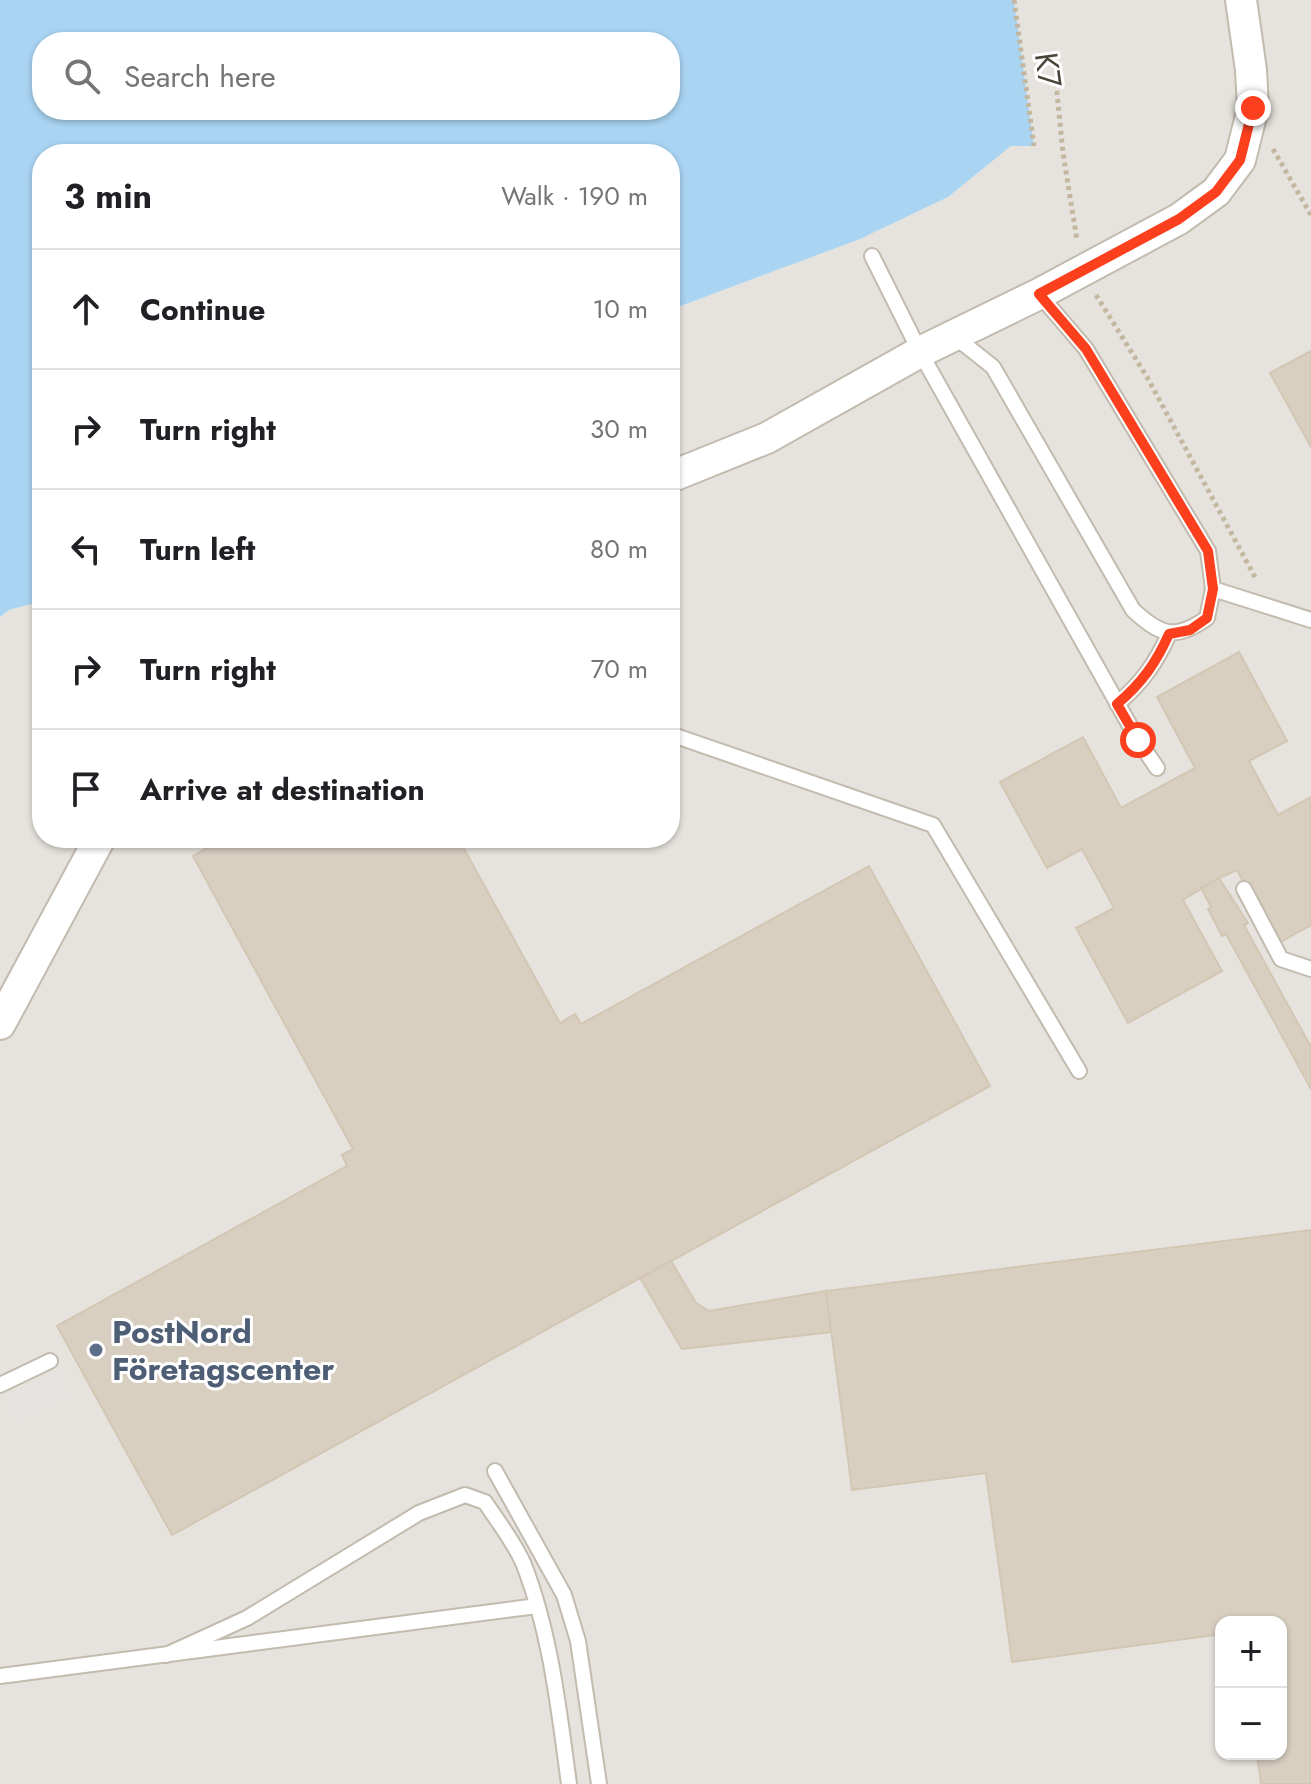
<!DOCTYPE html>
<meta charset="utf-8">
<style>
:root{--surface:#fff;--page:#f2f2f2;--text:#202124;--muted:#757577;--line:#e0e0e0}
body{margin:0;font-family:Jost,sans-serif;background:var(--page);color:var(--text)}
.controls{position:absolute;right:24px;bottom:24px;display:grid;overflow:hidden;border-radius:16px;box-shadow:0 2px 6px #0004}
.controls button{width:72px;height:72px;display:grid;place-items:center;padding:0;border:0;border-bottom:2px solid var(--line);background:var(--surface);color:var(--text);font:40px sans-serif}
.stop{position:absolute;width:24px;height:24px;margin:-18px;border:6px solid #fc3f1d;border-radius:50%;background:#fff}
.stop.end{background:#fc3f1d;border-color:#fff;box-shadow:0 2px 8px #0008}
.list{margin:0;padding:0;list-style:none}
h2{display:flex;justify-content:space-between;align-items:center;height:104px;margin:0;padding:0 32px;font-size:34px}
h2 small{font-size:26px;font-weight:400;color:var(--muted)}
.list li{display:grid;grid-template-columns:52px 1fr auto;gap:24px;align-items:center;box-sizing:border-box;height:120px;padding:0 32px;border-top:2px solid var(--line)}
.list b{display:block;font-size:30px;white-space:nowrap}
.list em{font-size:26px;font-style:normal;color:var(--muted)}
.icon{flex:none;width:44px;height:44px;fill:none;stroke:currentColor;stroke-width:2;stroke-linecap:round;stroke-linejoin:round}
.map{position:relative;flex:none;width:1311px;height:1784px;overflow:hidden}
.search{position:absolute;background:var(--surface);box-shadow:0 2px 6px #0004;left:32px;top:32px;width:648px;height:88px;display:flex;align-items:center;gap:20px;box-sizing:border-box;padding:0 28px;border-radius:32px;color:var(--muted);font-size:30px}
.panel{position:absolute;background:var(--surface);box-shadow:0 2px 6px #0004;left:32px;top:144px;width:648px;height:704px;border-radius:32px}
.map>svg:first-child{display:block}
.industrial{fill:#e6e2dd;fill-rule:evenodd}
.parking{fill:#e5e3e0}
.water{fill:#a9d4f2;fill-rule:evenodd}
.building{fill:#d8cfc1;stroke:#d3c7b4;stroke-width:2}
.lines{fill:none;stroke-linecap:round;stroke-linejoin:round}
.service-casing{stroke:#c2bbae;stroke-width:18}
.minor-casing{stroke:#c2bbae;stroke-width:34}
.path{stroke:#c4b79f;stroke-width:5;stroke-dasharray:4 4;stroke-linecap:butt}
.service{stroke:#fff;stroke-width:14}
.minor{stroke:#fff;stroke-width:30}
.route{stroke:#fc3f1d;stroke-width:10}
.service-dot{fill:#5c6f8a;stroke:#fff;stroke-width:3}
.labels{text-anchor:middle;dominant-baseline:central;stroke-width:6;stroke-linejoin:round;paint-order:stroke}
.street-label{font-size:32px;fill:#4b4439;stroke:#fff}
.service-label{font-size:32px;font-weight:bold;fill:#4e5e75;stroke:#fff;text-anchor:start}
</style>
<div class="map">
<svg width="1311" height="1784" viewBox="0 0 1311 1784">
<rect width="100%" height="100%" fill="#f6f3ec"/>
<path class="industrial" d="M1014,0H1311V1784H0V617L9,610L42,601V838H670V310L860,239L948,197L1011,146H1034ZM1221,1622H1281V1754H1221Z"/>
<path class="parking" d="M57,1370L69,1395L17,1421L5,1396Z"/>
<path class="water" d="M0,0H1014L1034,146H1011L948,197L860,239L670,310V154H42V601L9,610L0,617ZM42,42H670V110H42Z"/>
<path class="building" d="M1311,351V447L1270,373Z
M1239,652L1287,741L1249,761L1278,815L1311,797V925L1277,944L1237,870L1219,878L1183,900L1222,971L1128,1023L1076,928L1114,908L1082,849L1047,868L1000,782L1083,737L1121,808L1195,768L1157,697Z
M226,838H458L560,1023L575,1014L581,1024L869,866L990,1086L172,1535L57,1326L347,1166L342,1155L353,1149L193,856Z
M1219,878L1248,923L1244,925L1311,1047V1089L1226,934L1222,936L1208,909L1211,907L1201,888Z
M1311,1230V1784H1261L1257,1754H1281V1622H1221V1634L1012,1662L986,1473L852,1490L826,1291Z
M671,1261L696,1303L709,1311L826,1291L831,1332L682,1349L640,1278Z"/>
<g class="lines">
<defs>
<path id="service" d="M872,256L920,352L1138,740L1157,768
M1039,294L1086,349L1208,551L1213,589L1311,620
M954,336L993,367L1133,610C1160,635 1175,641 1207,618L1213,589
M1117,704C1142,683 1156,663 1169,634
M670,734L933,825L1079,1071
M1244,889L1281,959L1311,969
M0,1385L50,1361
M495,1471L564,1595L578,1641L599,1784
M166,1655L247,1618L419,1513L465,1495L485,1502C498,1522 515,1543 524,1565C551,1635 559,1711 569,1784
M0,1676L537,1606"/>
<path id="minor" d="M670,477L767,438L920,352L1039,294L1179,219L1216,192L1240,160L1253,108L1251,70L1241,0
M0,1024L100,838"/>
</defs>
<use href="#service" class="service-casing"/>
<use href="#minor" class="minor-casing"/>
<path class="path" d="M1014,0L1034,146
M1056,83L1063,153L1077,240
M1273,149L1311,215
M1096,295L1147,377L1256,579"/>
<use href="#service" class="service"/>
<use href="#minor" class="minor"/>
</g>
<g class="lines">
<path class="route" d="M1138,740L1117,704C1142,683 1156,663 1169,634L1190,630L1207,618L1213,589L1208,551L1086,349L1039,294L1179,219L1216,192L1240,160L1253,108"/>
</g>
<circle class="service-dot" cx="96" cy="1350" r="8"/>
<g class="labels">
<g class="street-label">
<text transform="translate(1048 70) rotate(82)">K7</text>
</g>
<g class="service-label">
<text x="112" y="1332">PostNord<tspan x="112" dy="37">Företagscenter</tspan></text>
</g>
</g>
</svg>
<div class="controls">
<button>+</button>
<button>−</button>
</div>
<div class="stop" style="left:1138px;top:740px"></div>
<div class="stop end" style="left:1253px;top:108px"></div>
<div class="search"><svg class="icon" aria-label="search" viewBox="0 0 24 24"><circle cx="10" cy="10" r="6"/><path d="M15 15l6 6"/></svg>Search here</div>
<section class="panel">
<h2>3 min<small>Walk · 190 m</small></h2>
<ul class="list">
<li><svg class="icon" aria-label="ahead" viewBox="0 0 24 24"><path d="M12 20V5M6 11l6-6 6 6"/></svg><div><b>Continue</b></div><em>10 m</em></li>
<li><svg class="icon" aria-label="right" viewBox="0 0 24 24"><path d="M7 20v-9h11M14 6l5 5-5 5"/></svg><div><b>Turn right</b></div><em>30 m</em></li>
<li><svg class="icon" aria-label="left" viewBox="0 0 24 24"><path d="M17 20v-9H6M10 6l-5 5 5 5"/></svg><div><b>Turn left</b></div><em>80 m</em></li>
<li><svg class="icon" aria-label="right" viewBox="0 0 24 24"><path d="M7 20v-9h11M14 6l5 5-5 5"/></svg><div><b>Turn right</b></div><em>70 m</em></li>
<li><svg class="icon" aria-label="arrive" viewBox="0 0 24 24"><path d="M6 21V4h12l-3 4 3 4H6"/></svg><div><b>Arrive at destination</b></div></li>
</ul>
</section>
</div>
